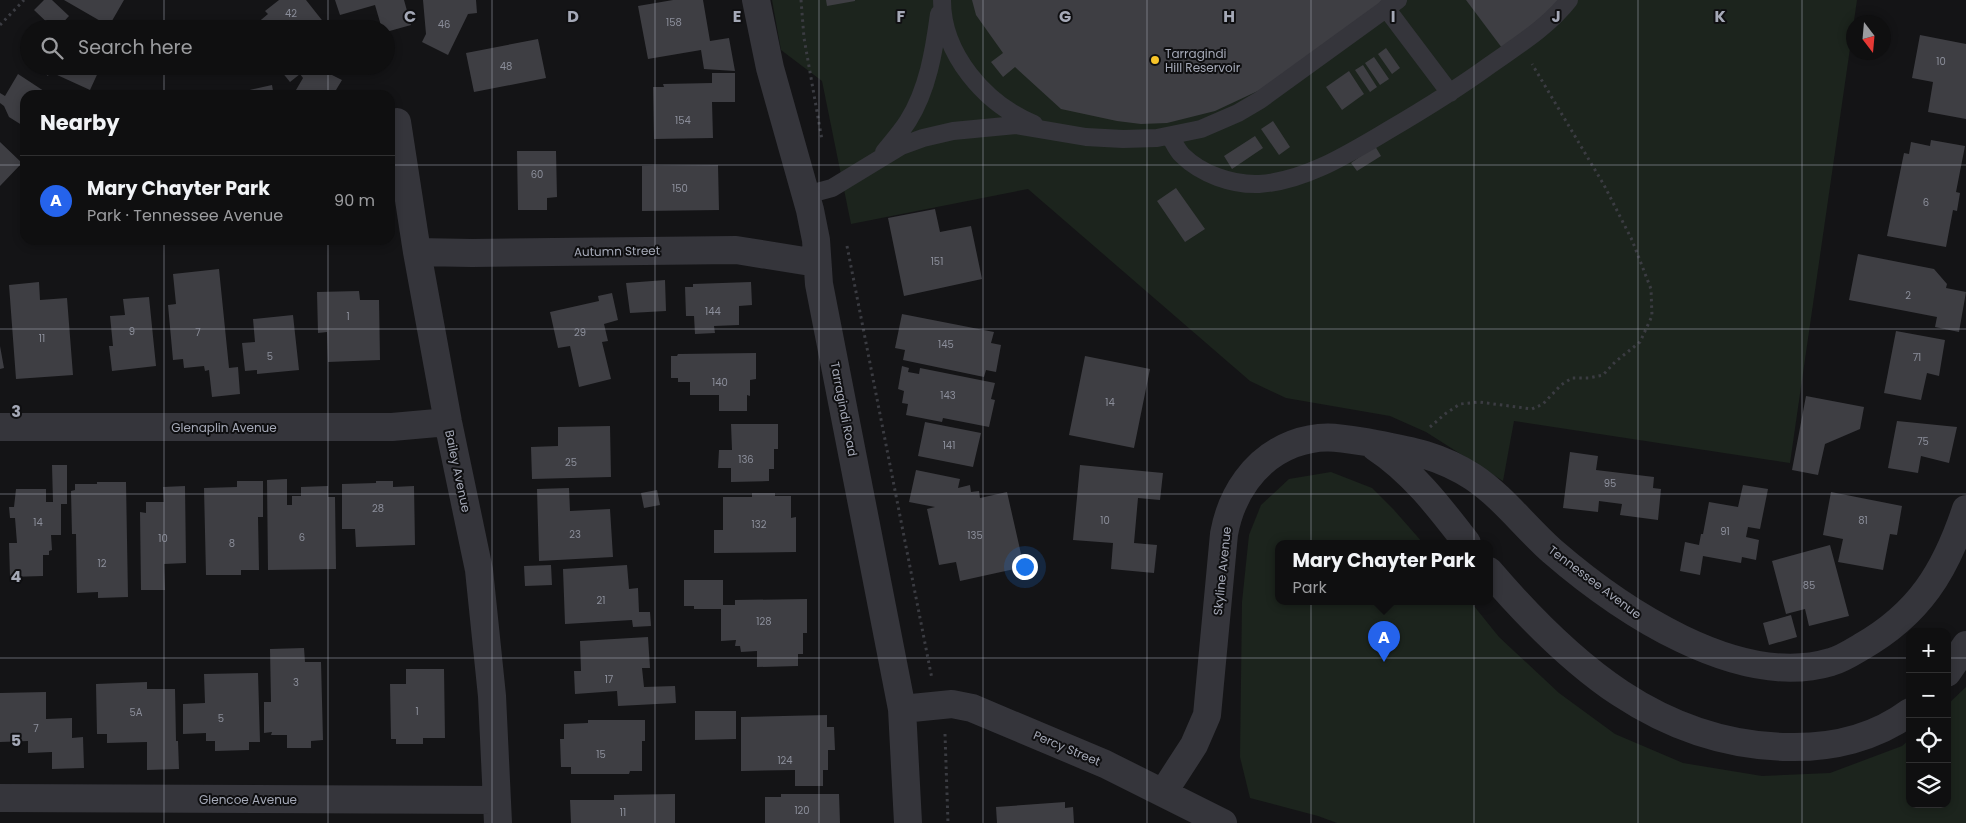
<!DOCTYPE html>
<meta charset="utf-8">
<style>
:root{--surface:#0f0f10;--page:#1d1d1e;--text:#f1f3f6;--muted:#9b9c9f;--line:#2f2f30;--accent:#2563eb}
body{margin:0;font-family:Poppins,sans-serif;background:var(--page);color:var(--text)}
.controls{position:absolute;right:15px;bottom:15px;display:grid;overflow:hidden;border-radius:10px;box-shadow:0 2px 8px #0003}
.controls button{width:45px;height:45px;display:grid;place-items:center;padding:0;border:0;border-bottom:1px solid var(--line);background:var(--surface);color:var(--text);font:25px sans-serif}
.compass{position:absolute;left:1846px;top:15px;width:45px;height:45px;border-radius:50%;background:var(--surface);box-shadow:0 2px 8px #0003;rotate:164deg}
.you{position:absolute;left:1024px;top:566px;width:18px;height:18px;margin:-12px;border:4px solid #fff;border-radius:50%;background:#1a73e8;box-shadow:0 0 0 8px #1a73e833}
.badge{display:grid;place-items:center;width:32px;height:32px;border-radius:50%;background:var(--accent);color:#fff;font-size:16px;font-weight:700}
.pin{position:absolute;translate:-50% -41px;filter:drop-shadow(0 1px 2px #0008)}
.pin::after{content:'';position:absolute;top:26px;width:18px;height:15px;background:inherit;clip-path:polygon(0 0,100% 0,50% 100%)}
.popup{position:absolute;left:1275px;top:540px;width:218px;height:65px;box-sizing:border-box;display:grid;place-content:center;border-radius:10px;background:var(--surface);filter:drop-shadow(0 1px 4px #0005);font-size:16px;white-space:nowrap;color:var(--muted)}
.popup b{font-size:19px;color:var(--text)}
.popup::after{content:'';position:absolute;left:50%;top:100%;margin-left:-10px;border:10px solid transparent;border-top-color:var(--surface)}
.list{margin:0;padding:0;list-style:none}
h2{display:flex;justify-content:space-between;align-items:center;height:65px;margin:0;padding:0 20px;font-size:21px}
h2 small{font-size:16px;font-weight:400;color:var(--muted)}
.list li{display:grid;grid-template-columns:32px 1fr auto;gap:15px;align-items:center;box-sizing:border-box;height:90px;padding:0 20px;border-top:1px solid var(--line)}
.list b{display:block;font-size:19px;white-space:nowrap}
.list p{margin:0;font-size:16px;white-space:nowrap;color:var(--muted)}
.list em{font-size:16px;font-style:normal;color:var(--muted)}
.icon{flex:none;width:28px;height:28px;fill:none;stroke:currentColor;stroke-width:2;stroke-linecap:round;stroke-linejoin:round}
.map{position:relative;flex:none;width:1966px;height:823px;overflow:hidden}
.search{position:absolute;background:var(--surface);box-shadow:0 2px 8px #0003;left:20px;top:20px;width:375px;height:55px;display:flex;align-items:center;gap:12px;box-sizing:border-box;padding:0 18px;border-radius:28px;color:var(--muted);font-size:19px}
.panel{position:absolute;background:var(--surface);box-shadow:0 2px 8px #0003;left:20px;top:90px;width:375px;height:155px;border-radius:15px}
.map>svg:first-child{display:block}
.green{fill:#1c241d}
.building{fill:#3e3e43}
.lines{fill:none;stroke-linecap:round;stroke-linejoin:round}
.path{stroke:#3b3c42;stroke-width:3;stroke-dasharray:2.5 4;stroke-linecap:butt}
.lane{stroke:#35353b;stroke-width:18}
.street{stroke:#35353b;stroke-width:28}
.grid{fill:none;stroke:#a5a9b7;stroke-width:1;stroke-opacity:0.55}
.poi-dot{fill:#f8c529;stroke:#0f0f11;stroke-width:2}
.labels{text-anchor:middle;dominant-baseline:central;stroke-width:4;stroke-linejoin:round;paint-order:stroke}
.number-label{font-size:10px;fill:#8b8e9a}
.poi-label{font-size:12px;fill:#a5a9b7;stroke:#0f0f11;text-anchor:start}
.street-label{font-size:12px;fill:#a5a9b7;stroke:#0f0f11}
.grid-label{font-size:16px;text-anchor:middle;font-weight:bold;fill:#a5a9b7;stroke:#0f0f11;stroke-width:4;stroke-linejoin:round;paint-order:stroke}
</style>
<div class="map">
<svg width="1966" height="823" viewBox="0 0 1966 823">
<rect width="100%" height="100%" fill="#141416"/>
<path class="green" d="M772,0H1857L1790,463L1514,421L1503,481L1426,432L1390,416L1286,398L1250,381L1028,189L851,224L822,81L781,50Z
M1331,472L1372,488L1394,510L1423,543H1279V601H1470L1499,637L1559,693L1615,734L1683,763L1762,776L1830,773L1902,746L1910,739V804H1947V705L1966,687V823H1337L1318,816L1250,798L1240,757L1242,602L1249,535L1261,505L1289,479Z"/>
<path class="building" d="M44,0H52L69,16L57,29H54L34,10Z
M64,0H124L109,26Z
M279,0H306L329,29H250L268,14L265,11Z
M335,0H404L411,25L386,32V29H382L375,5L340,15Z
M423,0H476L477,13L468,14L448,55L422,42L426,34Z
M673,0H703L710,41L729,38L735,71L704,69L701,50L648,59L638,6Z
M826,0H855V1L827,6Z
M972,0H1384L1262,89L1215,111L1167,123L1141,124L1117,121L1061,109L1015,67L1003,77L991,62L1003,53L976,15Z
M1466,0H1560L1553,10L1502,48Z
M29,33V52L21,49Z
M1920,35L1966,44V119L1928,112L1933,82L1912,78Z
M538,39L546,78L474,92L466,53Z
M1386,48L1400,68L1392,74L1378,54Z
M1374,57L1389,79L1380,85L1365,63Z
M1363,65L1377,87L1370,92L1355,70Z
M35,66H52L48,76Z
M59,66H101L90,90L55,74Z
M277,66H336L328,73L342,80L333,95H305L296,90L303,78L300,74L290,82Z
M1349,71L1364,94L1342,110L1326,87Z
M712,73H735V102H712L713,138L654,139L653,87H664L663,84L712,83Z
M18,74L50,95H25V127L9,117L4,106L0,103V93L5,96Z
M272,85L273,91L281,90L282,95H241V92Z
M1273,121L1290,147L1279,155L1261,129Z
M1255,136L1263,148L1232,169L1224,156Z
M1931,140L1965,146L1956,192L1960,193L1957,211L1953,210L1946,247L1887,236L1904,153L1909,154L1911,142L1930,146Z
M0,142L22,163L0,186Z
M1375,146L1381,156L1357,171L1351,163Z
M517,151H556L557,197L547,198V210H518Z
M718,165L719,210L642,211V166Z
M1176,188L1205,229L1185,242L1157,201Z
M935,209L940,232L971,226L982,279L904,296L888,218Z
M344,240H375V244L344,245Z
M1858,254L1934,269L1947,284L1946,288L1966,292L1959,332L1935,327L1937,317L1849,300Z
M219,269L229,368L238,367L240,394L212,397L209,370L205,371L204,366L184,368L183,359L173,360L168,305L176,304L173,274Z
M665,280L666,311L630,313L626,283Z
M39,282L40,300L67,298L73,375L16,379L9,285Z
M751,282L752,305L739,306V325L714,326L715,333L695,334L694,316H686L685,287H693V284Z
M359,291L360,300H379L380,360L328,362L327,332L318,333L317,292Z
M612,293L618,320L604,324L608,341L602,342L611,379L579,387L570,346L558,348L550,312L599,301L598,296Z
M149,297L156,366L112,371L109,346H113L110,316L125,315L123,299Z
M902,314L994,332L991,343L1001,345L996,372L986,370L984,377L903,360L905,350L895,348Z
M293,315L299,370L257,374V370L245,371L242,343L255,342L253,319Z
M1896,331L1945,340L1939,376L1927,373L1921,400L1884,393Z
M0,346L4,368L0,369Z
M756,353V379L750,380V396L747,395V411H719V395H690V382H678V378H671V356H677L678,354Z
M1085,356L1150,369L1134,448L1069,435Z
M902,366L909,368L908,372L919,374L920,368L995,383L991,399L995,400L989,427L943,418L942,422L906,415L908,404L902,403L904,391L898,389Z
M1806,396L1864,407L1860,429L1825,444L1818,475L1792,470Z
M1897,421L1957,427L1949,463L1921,456L1918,473L1888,468Z
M925,422L981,433L973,467L918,456Z
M731,424H778V449H774V469H769V481L731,482V468H718L719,450H732Z
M610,426L611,477L532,479L531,447L558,446V427Z
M1570,452L1598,456L1596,470L1654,477L1653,488L1661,489L1658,520L1620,515L1622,504L1599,501L1598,512L1563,508Z
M52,465H67V504H61V535H51L52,550L49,551V555H43V576L10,577L9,543H17L15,518H10L9,507H14L16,489H46V502H53Z
M1080,465L1163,473L1160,500L1138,498L1134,543L1157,545L1154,573L1111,569L1113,543L1073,540Z
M916,470L960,479L958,488L970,485L971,492L979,491L980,498L1007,492L1024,567L960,581L956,562L939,565L927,509L935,507L909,502Z
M287,479V505H292V496H301V487L328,486V497H335L336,569L268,570L267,480Z
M237,481H263V517H258L259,570H241V575H206L204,488L237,487Z
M376,481H393V487L414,486L415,545L356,547L355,529H342V484L376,483Z
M97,482H126L128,597L98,598V592L77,593L76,534H72L71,491L75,490V484H97Z
M1743,485L1768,489L1760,529L1748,527L1746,537L1759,540L1756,560L1742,557L1741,563L1703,556L1700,575L1680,571L1685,542L1699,545L1701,534H1703L1709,502L1738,507Z
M185,486L186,563L164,564L165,590H141L140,512L146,513V502H164L163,487Z
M569,488L570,511L610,509L613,557L539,561L537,489Z
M657,490L660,505L644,508L641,493Z
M1831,492L1902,506L1897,535L1890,534L1883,570L1838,562L1843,539L1823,535Z
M752,493H775V496H791V518L796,517V552L714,553V530H723V497H752Z
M1830,545L1849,616L1809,626L1805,609L1786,614L1772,561Z
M551,565L552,585L525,586L524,566Z
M627,565L629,589L638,588L639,612H650L651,626L633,627L632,620L565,624L563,569Z
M684,580H723V605H735V600L807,599V633H803V654H798V666L757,667V651L741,652L740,646H735L736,640L721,641V609H694V606H684Z
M1791,615L1797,637L1769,645L1763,623Z
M648,637L650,668H642L644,687L675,686L676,703L618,706L617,691L575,694L574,671H581L580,641Z
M304,648L305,662H321L323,740L311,741V748H287V735H271L272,732L264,733V702H271L270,649Z
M406,669H444L445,738H423V744H396V739H391L390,684H406Z
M258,673L260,742H249V750L215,751V741H206V733L183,734V704L205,703L204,674Z
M147,682V689H175L176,741H178L179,769L147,770V742L107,743V734H97L96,684Z
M46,692V719L72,718V738L83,737L84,768L52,769V752L28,753V741L0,742V693Z
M695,711H736V739L695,740Z
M827,715V727H834L835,750H828V770H823V786H795V770L741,771V717Z
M588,720H645V741H642V771H630L629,774H571V767H561L560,739H564V724L588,723Z
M675,794V823H571L570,800H614V795Z
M781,794H839L840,823H765V797H781Z
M1065,802V808L1073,807L1074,823H997L996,807Z"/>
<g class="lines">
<path class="path" d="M801,0L804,38L822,140
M0,25L24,0
M847,246L932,679
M1430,427L1445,414L1460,404L1479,402L1532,409L1543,404L1561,385L1572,378H1589L1603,375L1615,362L1640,342L1652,316L1651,289L1632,240L1604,185L1532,64
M945,734L948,823"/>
<path class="lane" d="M942,0C942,54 985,104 1034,124
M1386,8L1450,93
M1170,136C1174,143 1177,150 1182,155C1201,174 1232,185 1259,184C1305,181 1348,154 1387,131C1423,110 1457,89 1490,65C1517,46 1548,27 1569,0
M884,152C892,142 901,132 908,121C928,89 934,51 939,14
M806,195L832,188L901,146L923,138L953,131L1016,125L1086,137L1123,139L1157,138L1201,129L1238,113L1260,100L1398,0"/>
<path class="street" d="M756,0L770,68L810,210L816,240L819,284L902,709L908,823
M397,122L417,252L448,422L479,570L492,696L498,823
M417,252L472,253L736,250L817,263
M0,427H392L448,422
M1375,447C1413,472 1440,508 1467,543
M1489,571C1569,664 1659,745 1788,747C1831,748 1875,738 1910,712
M1947,673L1966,645
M902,709L952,704L972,708L1105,764L1223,823
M1163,793L1194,745L1207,715L1224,534C1231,495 1254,459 1293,444C1322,433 1341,438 1371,443C1409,450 1439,455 1473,477C1503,497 1525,527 1552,551C1619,609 1738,690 1831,662C1842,659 1851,653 1861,647C1919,614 1945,572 1966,509
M0,798L497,800"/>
</g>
<path class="grid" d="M164,0V29M328,0V29M492,0V823M655,0V823M819,0V823M983,0V823M1147,0V823M1311,0V823M1474,0V823M1638,0V823M1802,0V823M164,66V95M328,66V95M0,165H25M390,165H1966M164,240V823M328,240V823M0,329H1966M0,494H1966M0,658H1910M1947,658H1966"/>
<circle class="poi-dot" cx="1155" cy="60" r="5"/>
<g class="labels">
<g class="number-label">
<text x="291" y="13">42</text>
<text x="674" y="22">158</text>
<text x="444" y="24">46</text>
<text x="1941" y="61">10</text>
<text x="506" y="66">48</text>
<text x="683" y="120">154</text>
<text x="537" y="174">60</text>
<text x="680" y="188">150</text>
<text x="1926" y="202">6</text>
<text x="937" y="261">151</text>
<text x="1908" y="295">2</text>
<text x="713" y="311">144</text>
<text x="348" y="316">1</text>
<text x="132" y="331">9</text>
<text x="198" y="332">7</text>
<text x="580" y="332">29</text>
<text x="42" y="338">11</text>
<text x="946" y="344">145</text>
<text x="270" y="356">5</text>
<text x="1917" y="357">71</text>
<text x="720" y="382">140</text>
<text x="948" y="395">143</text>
<text x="1110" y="402">14</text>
<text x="1923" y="441">75</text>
<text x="949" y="445">141</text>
<text x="746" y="459">136</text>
<text x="571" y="462">25</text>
<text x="1610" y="483">95</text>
<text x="378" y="508">28</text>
<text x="1105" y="520">10</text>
<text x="1863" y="520">81</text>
<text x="38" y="522">14</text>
<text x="759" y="524">132</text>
<text x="1725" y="531">91</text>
<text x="575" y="534">23</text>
<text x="975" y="535">135</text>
<text x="302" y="537">6</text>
<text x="163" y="538">10</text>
<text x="232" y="543">8</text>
<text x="102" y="563">12</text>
<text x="1809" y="585">85</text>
<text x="601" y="600">21</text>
<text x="764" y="621">128</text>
<text x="609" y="679">17</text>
<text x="296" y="682">3</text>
<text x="417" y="711">1</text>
<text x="136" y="712">5A</text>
<text x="221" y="718">5</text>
<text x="36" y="728">7</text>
<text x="601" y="754">15</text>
<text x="785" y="760">124</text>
<text x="802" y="810">120</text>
<text x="623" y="812">11</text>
</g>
<g class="poi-label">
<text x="1165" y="53">Tarragindi<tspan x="1165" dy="14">Hill Reservoir</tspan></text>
</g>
<g class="street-label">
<text transform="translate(617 251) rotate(-1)">Autumn Street</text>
<text transform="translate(844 409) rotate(79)">Tarragindi Road</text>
<text x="224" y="427">Glenaplin Avenue</text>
<text transform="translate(458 471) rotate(78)">Bailey Avenue</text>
<text transform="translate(1222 571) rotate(-84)">Skyline Avenue</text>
<text transform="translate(1595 582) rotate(37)">Tennessee Avenue</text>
<text transform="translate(1067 748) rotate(23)">Percy Street</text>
<text x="248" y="799">Glencoe Avenue</text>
</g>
</g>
<g class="grid-label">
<text x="410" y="22">C</text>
<text x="573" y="22">D</text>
<text x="737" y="22">E</text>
<text x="901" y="22">F</text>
<text x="1065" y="22">G</text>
<text x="1229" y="22">H</text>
<text x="1393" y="22">I</text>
<text x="1556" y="22">J</text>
<text x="1720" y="22">K</text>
<text x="16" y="417">3</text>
<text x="16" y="582">4</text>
<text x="16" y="746">5</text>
</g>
</svg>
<div class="controls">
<button>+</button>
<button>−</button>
<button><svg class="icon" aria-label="locate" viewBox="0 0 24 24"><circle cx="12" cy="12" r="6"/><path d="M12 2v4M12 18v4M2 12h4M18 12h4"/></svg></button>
<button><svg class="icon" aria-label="layers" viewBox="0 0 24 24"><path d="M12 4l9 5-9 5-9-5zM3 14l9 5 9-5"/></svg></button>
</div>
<svg class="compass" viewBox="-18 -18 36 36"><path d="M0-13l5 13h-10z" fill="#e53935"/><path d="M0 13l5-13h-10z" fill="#9b9c9f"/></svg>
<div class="you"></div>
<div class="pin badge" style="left:1384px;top:662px">A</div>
<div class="popup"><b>Mary Chayter Park</b>Park</div>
<div class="search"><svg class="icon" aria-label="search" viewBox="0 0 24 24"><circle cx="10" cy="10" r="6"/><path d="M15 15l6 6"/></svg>Search here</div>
<section class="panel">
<h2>Nearby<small></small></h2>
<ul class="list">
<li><span class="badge">A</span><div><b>Mary Chayter Park</b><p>Park · Tennessee Avenue</p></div><em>90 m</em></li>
</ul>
</section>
</div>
